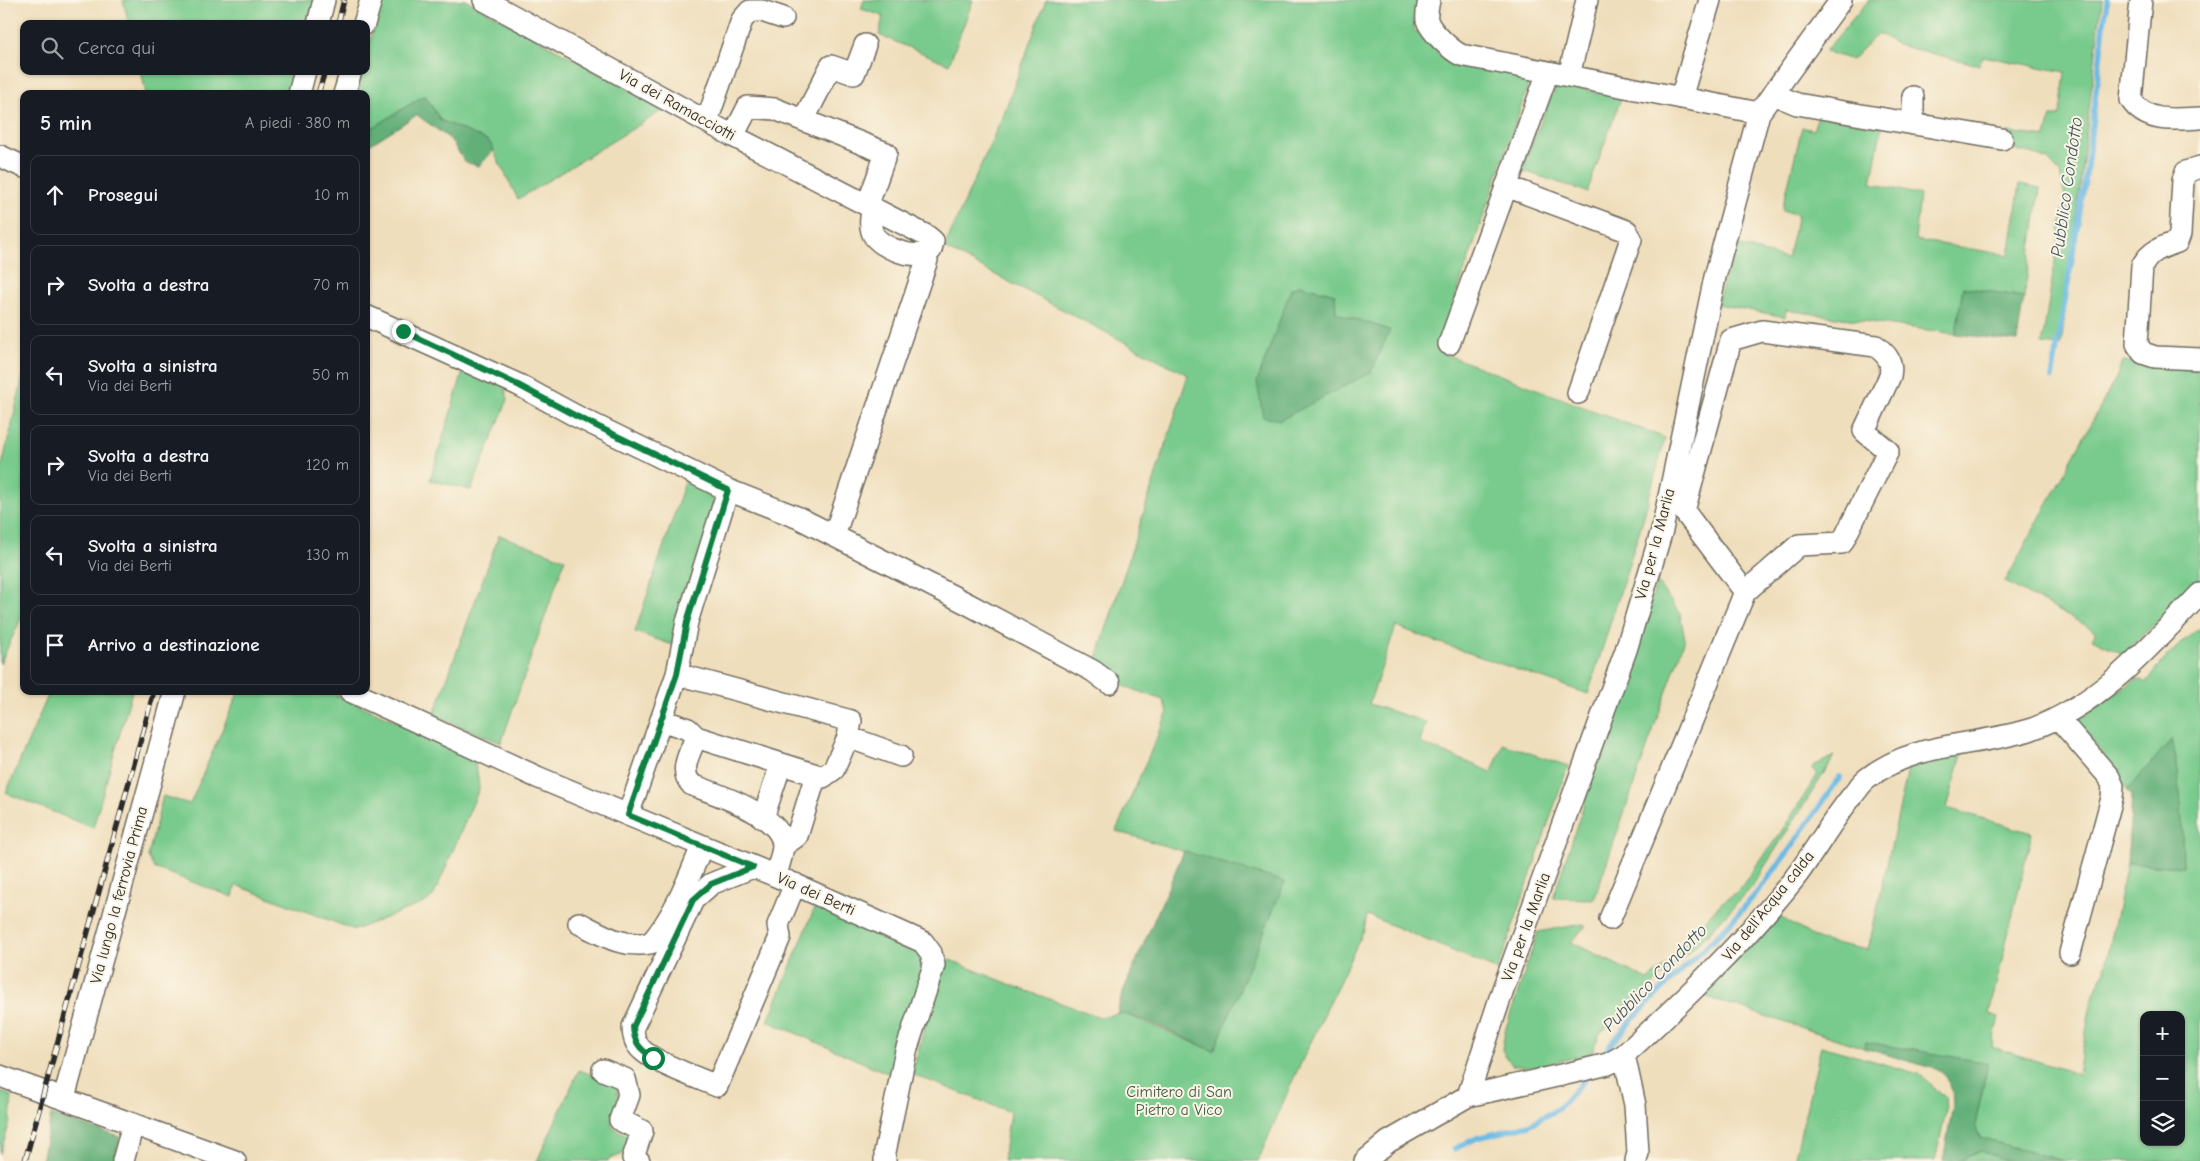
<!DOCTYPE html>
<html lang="it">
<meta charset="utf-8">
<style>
:root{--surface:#171b24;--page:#20242c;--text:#f1f3f6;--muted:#9ea1a6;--line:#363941}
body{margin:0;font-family:"Comic Neue",sans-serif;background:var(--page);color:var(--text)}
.controls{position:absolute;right:15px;bottom:15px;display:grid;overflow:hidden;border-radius:10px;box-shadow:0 1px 4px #0004}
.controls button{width:45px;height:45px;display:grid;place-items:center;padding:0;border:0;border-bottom:1px solid var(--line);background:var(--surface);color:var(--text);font:25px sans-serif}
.stop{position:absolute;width:15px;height:15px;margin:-11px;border:4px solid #0b8043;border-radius:50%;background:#fff}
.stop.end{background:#0b8043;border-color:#fff;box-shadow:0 1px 5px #0008}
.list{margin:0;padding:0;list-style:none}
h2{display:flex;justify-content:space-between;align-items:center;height:65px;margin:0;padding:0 20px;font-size:21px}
h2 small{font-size:16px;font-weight:400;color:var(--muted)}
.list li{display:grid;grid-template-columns:32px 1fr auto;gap:15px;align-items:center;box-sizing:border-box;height:80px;margin:0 10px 10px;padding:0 10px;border:1px solid var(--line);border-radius:10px}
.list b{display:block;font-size:19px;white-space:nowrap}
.list p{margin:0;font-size:16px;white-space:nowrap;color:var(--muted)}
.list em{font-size:16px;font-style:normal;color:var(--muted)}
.icon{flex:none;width:28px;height:28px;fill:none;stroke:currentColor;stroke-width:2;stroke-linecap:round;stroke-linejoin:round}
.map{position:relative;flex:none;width:2200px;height:1161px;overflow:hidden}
.search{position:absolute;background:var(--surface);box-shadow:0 1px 4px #0004;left:20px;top:20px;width:350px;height:55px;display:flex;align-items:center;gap:12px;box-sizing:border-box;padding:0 18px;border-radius:10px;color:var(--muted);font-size:19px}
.panel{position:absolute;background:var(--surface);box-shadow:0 1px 4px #0004;left:20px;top:90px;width:350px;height:605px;border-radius:10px}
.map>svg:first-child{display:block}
.green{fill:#79cb8d;stroke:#527b5c;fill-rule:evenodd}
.forest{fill:#62af78;stroke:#466d52}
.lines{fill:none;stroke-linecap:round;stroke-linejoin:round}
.stream{stroke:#6bbae5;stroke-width:5.5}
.minor-casing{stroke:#706a5e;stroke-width:24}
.minor{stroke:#fff;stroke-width:21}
.rail-casing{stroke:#2b2b2b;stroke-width:5.5}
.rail{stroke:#fcf5e5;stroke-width:4;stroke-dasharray:11;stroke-linecap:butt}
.route{stroke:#0b8043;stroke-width:6}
.labels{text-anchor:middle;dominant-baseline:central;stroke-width:4;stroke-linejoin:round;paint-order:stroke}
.street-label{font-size:16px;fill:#2b2b2b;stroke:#fcf5e5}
.park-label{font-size:16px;fill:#425b48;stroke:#fcf5e5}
.water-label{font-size:18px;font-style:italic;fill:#3e5663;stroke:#fcf5e5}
</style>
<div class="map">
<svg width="2200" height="1161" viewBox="0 0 2200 1161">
<rect width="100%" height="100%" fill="#fcf5e5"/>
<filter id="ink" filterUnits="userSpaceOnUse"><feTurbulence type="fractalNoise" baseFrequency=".02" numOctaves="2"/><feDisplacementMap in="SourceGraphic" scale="10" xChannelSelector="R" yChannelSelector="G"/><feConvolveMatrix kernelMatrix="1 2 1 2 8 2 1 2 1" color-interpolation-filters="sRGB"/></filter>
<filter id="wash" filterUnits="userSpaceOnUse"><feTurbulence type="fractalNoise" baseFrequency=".0096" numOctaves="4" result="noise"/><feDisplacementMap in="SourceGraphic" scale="20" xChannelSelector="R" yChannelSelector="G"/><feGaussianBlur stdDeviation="1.12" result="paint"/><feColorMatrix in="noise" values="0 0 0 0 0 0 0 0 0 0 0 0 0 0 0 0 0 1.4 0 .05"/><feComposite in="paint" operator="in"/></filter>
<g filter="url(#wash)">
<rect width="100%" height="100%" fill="#efdebc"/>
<path class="green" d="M123,0H315L308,24H129Z
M382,0H466L665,109L518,199L489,142L440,120L425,95L366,132V94H355L362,71H366V55Z
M864,0H973L949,64L879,35L883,16L861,9Z
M1046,0H1419L1414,30L1436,51L1473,66L1532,75L1437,351L1665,438L1644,516L1588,694L1440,643L1396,626L1369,704L1426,722L1420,743L1492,772L1503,744L1568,766L1498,970L1367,915L1364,930L1291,1084L1258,1161H1003L1010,1112L912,1074L941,965L950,960L1024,990L1100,1017L1122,1013L1214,1051L1284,882L1116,831L1168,712L1163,700L1124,686L1096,661L1188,375L944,248L1004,113ZM1299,285L1335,294L1336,313Z
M1869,0H2102L2061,346L2042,344L2065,198L2060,173L2048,160L2026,152L2006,148L2008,132L2046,137L2051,116H2060L2065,72L1983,56L1979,65L1898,45L1878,33L1852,60L1825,51Z
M141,71H295L289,94H146Z
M1557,83L1621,98L1587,192L1521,170Z
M1818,116L1882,126L1871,183L1920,195L1915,240L2009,255L2020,184L2040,188L2024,297L1963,287L1956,334L1786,310L1785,317L1717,304L1734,244L1787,259L1798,215L1782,210L1802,127L1813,130Z
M2122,361L2200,370V581L2123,654L2092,639L2096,631L2005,582L2117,376Z
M465,365L503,384L508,399L471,490L430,480Z
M24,372V612L0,664V474Z
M687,476L706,485L716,497L676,646L635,632Z
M499,535L565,559L501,743L434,715Z
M1657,582L1680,614L1685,639L1594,899L1553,898Z
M2200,628V1161H2063L1980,1138L1975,1125L1988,1063L1866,1042L1864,1048L1704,996L1775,914L1819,940L1868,950L1909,765L1963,751L1947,808L2032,833L1989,1014L1999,1017L1992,1047L2078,1074L2093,993L2104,974L2127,863L2183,867C2182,824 2182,782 2172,740L2127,790L2078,720L2137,679L2147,683C2161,660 2179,644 2200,628ZM2144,1015H2181V1142H2144Z
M50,691H132L93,828L6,793Z
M239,691H327L467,752C477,764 478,774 479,789L434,895L426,902L355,930L236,885L233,897L154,868L148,856L163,796L190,804Z
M1835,756L1751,888L1705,937L1600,1033L1591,1054L1531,1068L1512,1065L1502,1050L1505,1031L1538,932L1583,924L1586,926L1571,942L1648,980L1669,963L1674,954L1721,903L1738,891L1781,832L1818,774L1812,769L1813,766Z
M818,900L915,947L926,965L894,1076L768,1021Z
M1821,1046L1919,1074L1945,1097L1946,1111L1935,1161H1794Z
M579,1070L615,1083C623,1106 611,1107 612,1127L635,1139L629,1152L609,1159L608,1161H537Z
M0,1092L12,1096L10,1122L0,1154Z
M1980,1151L2009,1161H1959Z"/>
<path class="forest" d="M425,95L440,120L489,141L494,150L479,166L465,162L450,139L417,115L366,147V132Z
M1299,285L1335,294L1336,313L1390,330L1371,372L1280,420L1263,417L1257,382L1291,289Z
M1963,287L2024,297L2017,341L1956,334Z
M2172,739C2182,781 2182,824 2183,867L2127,863L2132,796L2127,790Z
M1184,851L1285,882L1214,1051C1196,1044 1132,1011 1117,1014L1122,994Z
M1866,1042L1988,1063L1975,1125L1980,1138L2063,1161H2009L1980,1151L1959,1161H1943L1953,1105L1952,1090L1942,1071L1864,1048Z
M51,1115L120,1137L114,1161H42Z"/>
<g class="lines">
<path class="stream" d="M2052,378L2086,174L2107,0
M1599,1060C1636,1009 1686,968 1730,923C1772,879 1805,827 1840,777
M1454,1149L1477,1138L1529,1125L1558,1109L1588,1076"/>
</g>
</g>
<g filter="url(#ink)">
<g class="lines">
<defs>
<path id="minor" d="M484,0L733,136L927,236L933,241L931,250C918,262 880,248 873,234C869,225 871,216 873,207
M1429,0C1428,6 1426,14 1427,20C1430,31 1452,51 1461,55L1759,113
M2141,0L2131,100C2147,124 2175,119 2200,118
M318,24L324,0
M364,24L371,0
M1569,76L1587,0
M299,94L305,71
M344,94L351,71
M1773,94L1797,104L2002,139
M1913,97V124
M1681,98L1710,0
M804,119L831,66L854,74L865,45
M707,121L742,20L750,11H762L783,18
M733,136L748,107L775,109L886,153L868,204
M0,156L24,167
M2200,167L2186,172L2183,180L2180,234L2177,242C2162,247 2150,251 2142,266L2137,344L2143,353L2155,357L2200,359
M1506,186L1627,231L1631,239L1578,393
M366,316L519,385L576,416L728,490L687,622L677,674L628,815L776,876L923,942L931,953L934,965L906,1051L885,1152V1161
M1449,344L1548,72
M728,490L799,518L968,604L1093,671L1109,683
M834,536L927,260V253
M677,674L851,721L848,737L901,756
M350,691L537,777L628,815
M2059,719L2109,777L2113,786L2112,798L2070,953
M661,720L688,729L696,737L823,777L834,769L848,737
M696,737C690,753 678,771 692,785C716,794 782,815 783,845C783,854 778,866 776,876
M763,818L781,764
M783,846L797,836L816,775
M753,867L711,884L693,900L633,1027C633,1035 634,1042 640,1048C652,1062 698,1078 717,1086L780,937L778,925L795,884
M1610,919L1745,592L1684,511L1731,340L1762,331L1876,346C1887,355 1893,361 1890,376L1864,431L1888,451L1842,543L1799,545L1745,592
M579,923C605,936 622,948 651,943C675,915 688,880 702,846
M1624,1055L1635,1105L1638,1153L1636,1161
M603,1070L625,1079L629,1095L620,1120L642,1131L633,1158L639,1161
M0,1076L235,1161
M1468,1096L1503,989L1626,650L1662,530L1715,277L1759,113L1841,0
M64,1098L175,691
M123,1161L133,1124
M1365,1161L1388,1142L1468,1096L1579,1071L1608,1064L1624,1055C1685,999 1742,944 1794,879C1815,852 1831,821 1853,795C1858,789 1862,782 1868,778C1915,741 1978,747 2032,729C2101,704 2150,646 2200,594"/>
</defs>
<use href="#minor" class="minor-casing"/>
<use href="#minor" class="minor"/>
<defs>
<path id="rail" d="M338,24L344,0
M318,94L325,71
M25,1161L154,691"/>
</defs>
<use href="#rail" class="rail-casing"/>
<use href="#rail" class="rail"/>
</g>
</g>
<g class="lines" filter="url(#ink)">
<path class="route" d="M403,331L518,385L576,416L728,490L687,622L677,674L628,815L753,867L711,884L693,900L633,1027C634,1043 640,1049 653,1058"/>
</g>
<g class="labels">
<g class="street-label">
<text transform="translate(677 105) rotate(29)">Via dei Ramacciotti</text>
<text transform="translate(1655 544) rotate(-75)">Via per la Marlia</text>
<text transform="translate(816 894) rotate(24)">Via dei Berti</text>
<text transform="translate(119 895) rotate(-75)">Via lungo la ferrovia Prima</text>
<text transform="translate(1768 906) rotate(-51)">Via dell'Acqua calda</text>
<text transform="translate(1526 927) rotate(-70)">Via per la Marlia</text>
</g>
<g class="park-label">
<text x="1179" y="1092">Cimitero di San<tspan x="1179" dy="18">Pietro a Vico</tspan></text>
</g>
<g class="water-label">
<text transform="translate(2067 187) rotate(-82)">Pubblico Condotto</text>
<text transform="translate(1655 978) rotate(-46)">Pubblico Condotto</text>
</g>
</g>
</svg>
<div class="controls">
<button>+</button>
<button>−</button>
<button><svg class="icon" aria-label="layers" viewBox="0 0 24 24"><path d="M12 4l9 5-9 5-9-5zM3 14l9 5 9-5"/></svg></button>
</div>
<div class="stop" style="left:653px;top:1058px"></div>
<div class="stop end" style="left:403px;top:331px"></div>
<div class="search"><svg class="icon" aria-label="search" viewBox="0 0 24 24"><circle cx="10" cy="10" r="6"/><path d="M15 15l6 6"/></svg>Cerca qui</div>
<section class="panel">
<h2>5 min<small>A piedi · 380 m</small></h2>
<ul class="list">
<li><svg class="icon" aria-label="ahead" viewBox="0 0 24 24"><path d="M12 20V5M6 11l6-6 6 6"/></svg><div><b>Prosegui</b></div><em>10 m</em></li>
<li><svg class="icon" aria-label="right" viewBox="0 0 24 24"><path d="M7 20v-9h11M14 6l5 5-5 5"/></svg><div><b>Svolta a destra</b></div><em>70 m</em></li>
<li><svg class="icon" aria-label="left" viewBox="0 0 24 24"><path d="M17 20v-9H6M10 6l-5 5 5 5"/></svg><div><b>Svolta a sinistra</b><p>Via dei Berti</p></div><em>50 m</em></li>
<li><svg class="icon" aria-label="right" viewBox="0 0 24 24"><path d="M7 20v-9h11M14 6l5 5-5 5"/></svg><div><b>Svolta a destra</b><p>Via dei Berti</p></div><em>120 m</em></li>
<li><svg class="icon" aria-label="left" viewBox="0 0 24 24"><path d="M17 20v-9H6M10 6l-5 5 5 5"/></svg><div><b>Svolta a sinistra</b><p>Via dei Berti</p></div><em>130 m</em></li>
<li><svg class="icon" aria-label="arrive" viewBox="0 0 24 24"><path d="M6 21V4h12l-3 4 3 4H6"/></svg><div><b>Arrivo a destinazione</b></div></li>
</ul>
</section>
</div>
